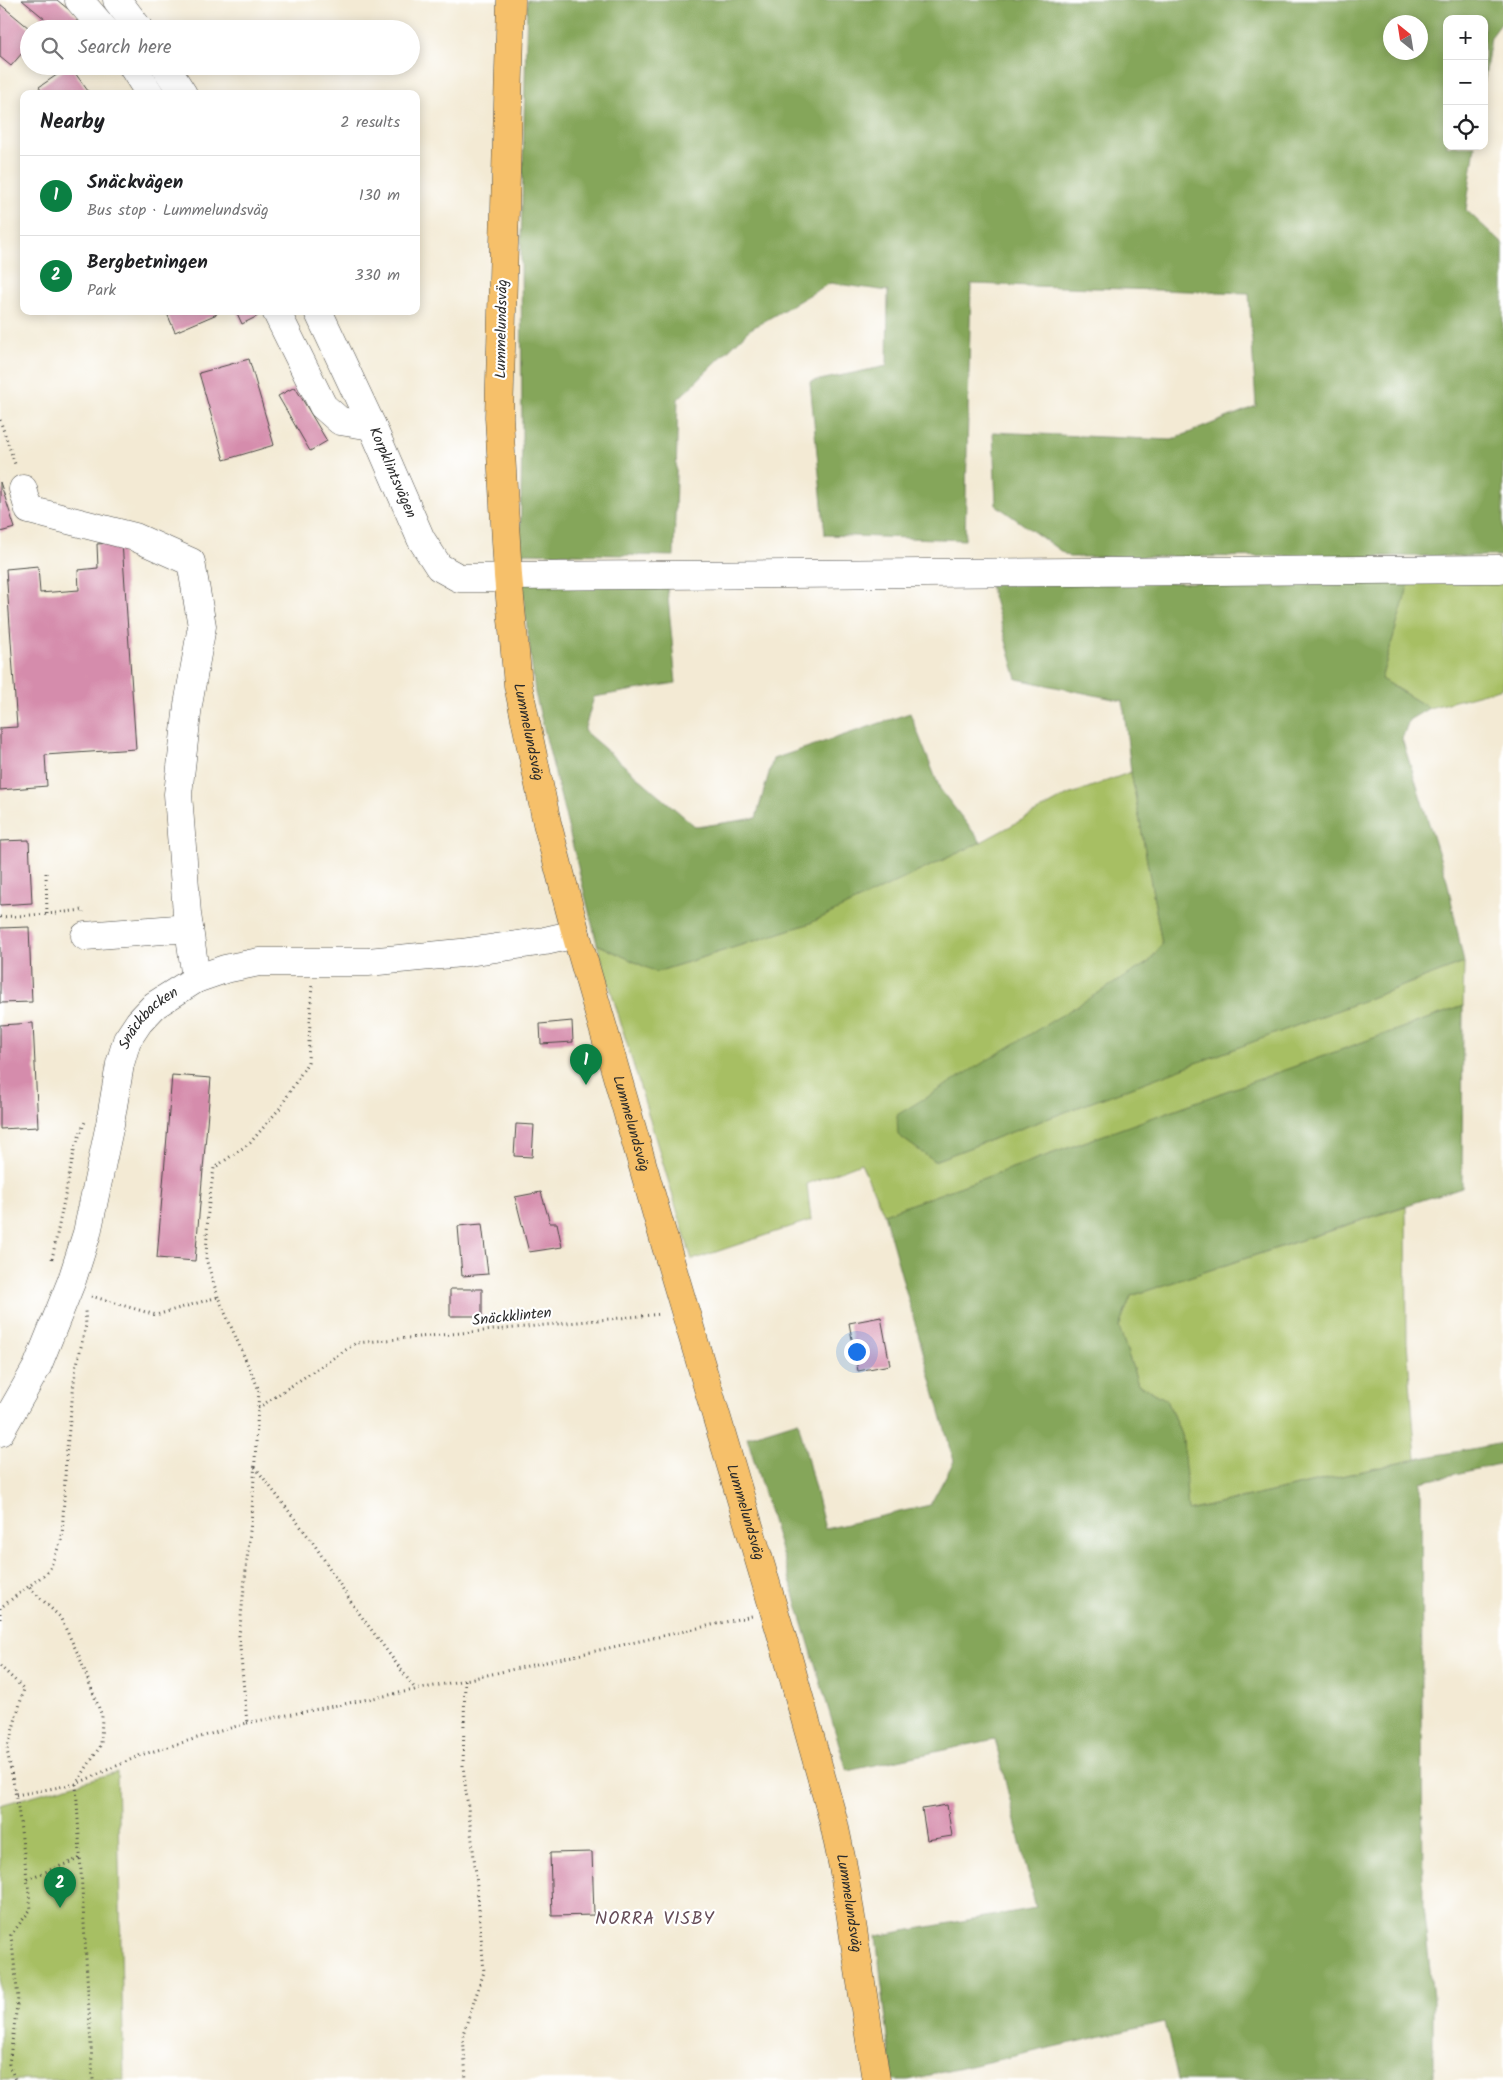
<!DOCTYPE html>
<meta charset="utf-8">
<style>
:root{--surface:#fff;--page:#f6f6f6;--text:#202124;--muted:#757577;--line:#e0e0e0;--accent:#0b8043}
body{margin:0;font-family:Kalam,sans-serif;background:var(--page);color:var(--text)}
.controls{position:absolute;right:15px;top:15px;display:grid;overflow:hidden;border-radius:10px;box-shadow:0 2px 12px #0003}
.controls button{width:45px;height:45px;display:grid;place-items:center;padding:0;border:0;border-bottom:1px solid var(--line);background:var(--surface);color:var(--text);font:25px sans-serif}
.compass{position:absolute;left:1383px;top:15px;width:45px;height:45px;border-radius:50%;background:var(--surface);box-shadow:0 2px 12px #0003;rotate:330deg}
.you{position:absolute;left:856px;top:1351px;width:18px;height:18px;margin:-12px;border:4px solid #fff;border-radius:50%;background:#1a73e8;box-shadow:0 0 0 8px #1a73e833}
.badge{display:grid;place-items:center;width:32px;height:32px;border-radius:50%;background:var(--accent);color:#fff;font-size:16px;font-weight:700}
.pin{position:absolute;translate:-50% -41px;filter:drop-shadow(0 1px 2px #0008)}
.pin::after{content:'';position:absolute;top:26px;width:18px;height:15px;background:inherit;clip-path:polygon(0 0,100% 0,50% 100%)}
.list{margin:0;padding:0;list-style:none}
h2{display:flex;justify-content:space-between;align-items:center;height:65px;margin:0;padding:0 20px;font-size:21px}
h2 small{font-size:16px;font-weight:400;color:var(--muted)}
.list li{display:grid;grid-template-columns:32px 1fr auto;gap:15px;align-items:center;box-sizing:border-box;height:80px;padding:0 20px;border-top:1px solid var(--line)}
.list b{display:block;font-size:19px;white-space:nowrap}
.list p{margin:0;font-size:16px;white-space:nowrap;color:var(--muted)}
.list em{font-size:16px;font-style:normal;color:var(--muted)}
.icon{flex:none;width:28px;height:28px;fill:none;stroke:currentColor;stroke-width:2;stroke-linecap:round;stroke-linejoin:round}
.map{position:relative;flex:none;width:1503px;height:2080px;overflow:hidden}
.search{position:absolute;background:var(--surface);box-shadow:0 2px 12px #0003;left:20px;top:20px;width:400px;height:55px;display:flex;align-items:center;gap:12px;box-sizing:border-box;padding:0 18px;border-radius:28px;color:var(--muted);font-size:19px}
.panel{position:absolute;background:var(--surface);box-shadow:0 2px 12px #0003;left:20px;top:90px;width:400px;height:225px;border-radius:10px}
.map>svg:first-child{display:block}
.green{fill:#a7bf64;stroke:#697548}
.forest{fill:#85a65a;stroke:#586842;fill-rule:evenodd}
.building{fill:#d58cac}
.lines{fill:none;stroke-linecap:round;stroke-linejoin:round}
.minor-casing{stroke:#494844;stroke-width:29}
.major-casing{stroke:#494844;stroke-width:29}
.path{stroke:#494844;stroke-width:3;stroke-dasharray:1 4;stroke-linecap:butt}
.minor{stroke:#fff;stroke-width:28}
.major{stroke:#f6c06b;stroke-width:28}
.labels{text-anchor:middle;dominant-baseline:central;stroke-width:4.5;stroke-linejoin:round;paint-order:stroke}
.street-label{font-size:15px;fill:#2b2b2b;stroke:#fff}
.quarter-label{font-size:18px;letter-spacing:1px;fill:#664d58;stroke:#fff}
</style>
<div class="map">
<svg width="1503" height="2080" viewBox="0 0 1503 2080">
<rect width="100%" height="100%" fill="#fff"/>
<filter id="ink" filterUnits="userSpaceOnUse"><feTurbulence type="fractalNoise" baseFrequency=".02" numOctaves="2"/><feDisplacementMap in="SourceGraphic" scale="10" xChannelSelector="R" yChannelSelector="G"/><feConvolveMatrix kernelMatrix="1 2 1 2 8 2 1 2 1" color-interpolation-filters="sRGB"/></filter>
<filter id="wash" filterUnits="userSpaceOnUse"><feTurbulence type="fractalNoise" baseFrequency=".0096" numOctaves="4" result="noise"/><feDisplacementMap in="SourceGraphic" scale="20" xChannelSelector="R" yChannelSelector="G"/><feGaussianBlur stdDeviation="1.12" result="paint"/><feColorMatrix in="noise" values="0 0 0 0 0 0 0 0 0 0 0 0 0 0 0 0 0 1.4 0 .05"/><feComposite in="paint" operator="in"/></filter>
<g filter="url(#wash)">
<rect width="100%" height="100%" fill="#f3ead4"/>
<path class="green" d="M1503,582V688L1429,708L1381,679L1409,583Z
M1131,772L1162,944L1149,962L898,1135L934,1161L1464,963L1463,1006L884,1214L861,1163L807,1184L811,1220L692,1260L597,944L656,972L808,924L981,842L1066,796Z
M1406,1206L1407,1342L1416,1459L1187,1511L1183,1440L1167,1400L1138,1384L1119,1327L1131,1296Z
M117,1772L124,2080H0V1805Z"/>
<path class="forest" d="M527,0H1503V21L1491,37L1484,83V19H1447V146H1475L1466,210L1503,244V556L1069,557L996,505L993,432L1171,440L1256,406L1249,293L971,284L965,540L825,535L810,382L887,366L888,291L830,283L749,330L678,399L674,556L520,553L522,436L521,242ZM1390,22H1420V52H1390Z
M666,576L676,683L594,697L584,731L696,827L756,818L773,759L910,713L940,789L981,842L808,924L656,972L597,944L535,693L521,577Z
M989,582L1409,583L1381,679L1429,708L1409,720L1402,739L1447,880L1464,963L934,1161L898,1135L897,1115L1149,962L1162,944L1131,772L1123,701L1017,679Z
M1463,1006L1462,1187L1131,1296L1119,1327L1138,1384L1167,1400L1183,1440L1188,1511L1416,1459L1503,1443V1463L1421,1482L1423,1906L1433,1998V2080H1178L1165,2022L908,2080H893L876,1936L1036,1908L995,1739L847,1771L747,1437L798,1421L825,1529L930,1505L954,1461L884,1214Z"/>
<g id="blocks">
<path class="building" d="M22,0H57L79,18L70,29H57Z
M0,4L29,28V45L11,66L0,57Z
M70,66L88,91L84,94H43L39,87Z
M166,311H216L217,314L175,332Z
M236,311H256L258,316L242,324Z
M249,359L274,445L224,460L199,373Z
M295,387L327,441L310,451L278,396Z
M0,482L15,528L0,532Z
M122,542L136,749L45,755L47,786L0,790V728L17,727L6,569L38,566L40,593L79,590L78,570L98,568L97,544Z
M29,840L32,903L0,905V841Z
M29,927L32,1002L0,1003V928Z
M572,1021L573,1042L541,1044L540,1024Z
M33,1023L38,1127L0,1129V1025Z
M172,1075L211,1078L195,1261L157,1258Z
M516,1124L534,1125L532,1157L514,1156Z
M541,1192L550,1223H557L562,1247L529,1252L515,1197Z
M482,1224L488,1274L462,1276L458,1226Z
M450,1289H482V1316H450Z
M881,1317L890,1365L858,1371L849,1323Z
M947,1805L952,1836L927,1840L922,1809Z
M592,1852L594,1915L552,1916L550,1853Z"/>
</g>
</g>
<g filter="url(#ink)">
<use href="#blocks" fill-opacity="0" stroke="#494844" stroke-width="1"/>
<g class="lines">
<defs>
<g id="minor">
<path d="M79,0L104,29"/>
<path d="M117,0L139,29"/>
<path d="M132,66L150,94"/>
<path d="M165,66L183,94"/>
<path d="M276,311L323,406L340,421L372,426"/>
<path id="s1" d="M318,311L372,426L421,539L439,567L459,578H493L508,576L1500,569"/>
<path d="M23,489L29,510L135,537L191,562L202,626L188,705L178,794L187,914L196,979"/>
<path d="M85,936L189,928"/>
<path id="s2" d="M0,1432L37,1367L72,1280L87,1233L110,1124L120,1064L127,1040L139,1022L155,1005L196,979L225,969L259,962H368L461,953L545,941L576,934"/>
</g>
<g id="major">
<path id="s3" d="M511,0L499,417L508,576L518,685L547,823L576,934L669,1257L787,1654L833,1819L844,1872L876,2080"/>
</g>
</defs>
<use href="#minor" class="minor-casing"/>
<use href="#major" class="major-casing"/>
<path class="path" d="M0,420L16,467
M46,873L47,914L83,910V913
M0,917L47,914
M52,1259L75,1147L86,1119
M91,1296L156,1315L218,1297L259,1390L252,1512L239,1636L247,1723L141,1755L76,1784L93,2080
M218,1297L206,1259L208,1210L214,1168L250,1143L280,1108L308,1062L312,983
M258,1408L356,1343L662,1314
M255,1467L314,1544L353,1605L416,1690
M0,1619V1608L49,1571L62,1538L66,1457L75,1373L86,1325L85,1311
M0,1666L24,1689L7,1750L18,1807L31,1909L11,1935L18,1998L9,2064L15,2080
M465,1680L463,1766L476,1874L484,1972L463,2034L466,2080
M247,1723L465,1680L752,1616
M16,1795L76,1784L101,1745L102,1716L79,1656L60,1617L29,1587
M27,1879L81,1858"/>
<use href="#minor" class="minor"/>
<use href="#major" class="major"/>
</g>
</g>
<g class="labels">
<g class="street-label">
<text transform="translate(502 329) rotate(-89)">Lummelundsväg</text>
<text stroke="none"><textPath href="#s1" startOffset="178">Korpklintsvägen</textPath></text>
<text stroke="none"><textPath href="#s3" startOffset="734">Lummelundsväg</textPath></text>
<text stroke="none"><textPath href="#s2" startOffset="446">Snäckbacken</textPath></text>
<text stroke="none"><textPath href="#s3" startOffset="1139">Lummelundsväg</textPath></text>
<text transform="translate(512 1317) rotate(-6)">Snäckklinten</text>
<text stroke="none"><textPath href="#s3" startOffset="1544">Lummelundsväg</textPath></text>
<text stroke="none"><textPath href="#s3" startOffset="1949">Lummelundsväg</textPath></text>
</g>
<g class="quarter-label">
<text x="655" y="1919">NORRA VISBY</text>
</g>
</g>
</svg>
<div class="controls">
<button>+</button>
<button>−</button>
<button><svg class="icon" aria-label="locate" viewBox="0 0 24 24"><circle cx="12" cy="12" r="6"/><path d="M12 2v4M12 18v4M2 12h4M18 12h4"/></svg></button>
</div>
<svg class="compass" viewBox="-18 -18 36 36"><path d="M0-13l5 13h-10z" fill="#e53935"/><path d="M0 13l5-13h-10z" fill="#757577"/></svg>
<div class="you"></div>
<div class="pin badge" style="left:586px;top:1085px">1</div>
<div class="pin badge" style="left:60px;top:1908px">2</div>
<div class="search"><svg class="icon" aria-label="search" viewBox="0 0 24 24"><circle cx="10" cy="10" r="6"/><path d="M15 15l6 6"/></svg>Search here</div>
<section class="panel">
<h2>Nearby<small>2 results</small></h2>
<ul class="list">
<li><span class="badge">1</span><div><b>Snäckvägen</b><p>Bus stop · Lummelundsväg</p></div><em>130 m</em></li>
<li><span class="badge">2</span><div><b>Bergbetningen</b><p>Park</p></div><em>330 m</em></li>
</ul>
</section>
</div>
